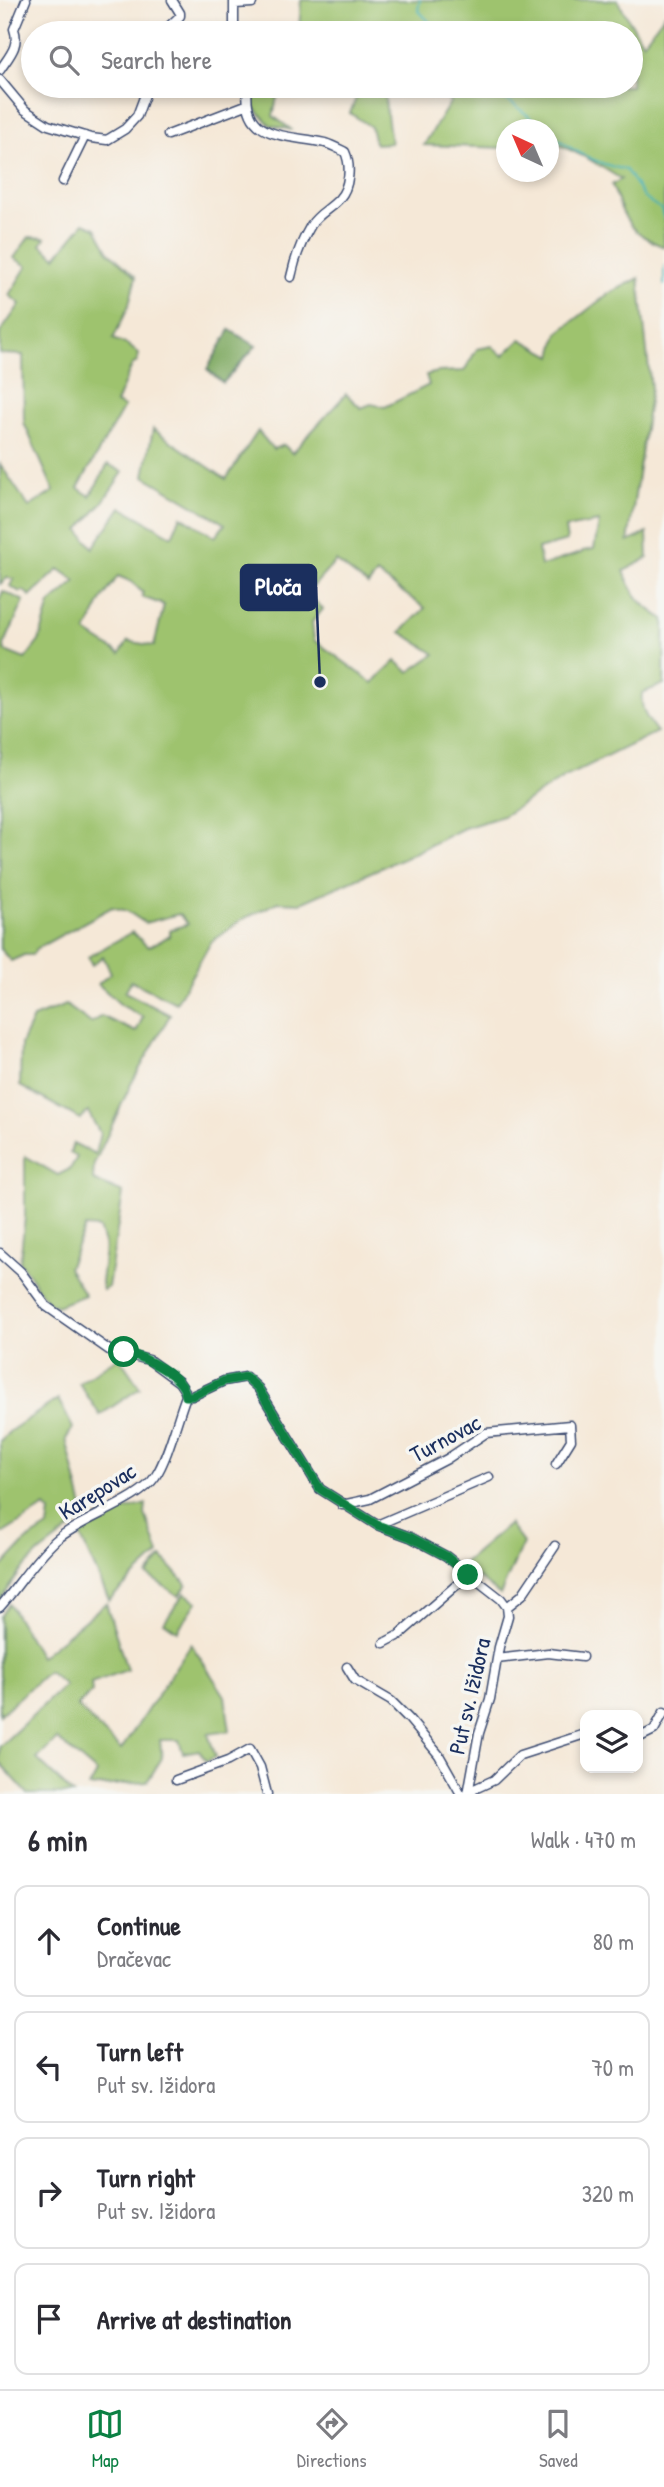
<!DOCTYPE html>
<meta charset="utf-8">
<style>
:root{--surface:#fff;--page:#f7f7f7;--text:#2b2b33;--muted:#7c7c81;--line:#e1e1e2;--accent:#0b8043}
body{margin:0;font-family:"Patrick Hand",sans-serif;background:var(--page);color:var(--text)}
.controls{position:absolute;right:21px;bottom:21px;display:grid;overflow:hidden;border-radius:14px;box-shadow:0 4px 10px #0003}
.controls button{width:63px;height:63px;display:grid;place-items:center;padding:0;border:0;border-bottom:2px solid var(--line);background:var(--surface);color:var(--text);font:35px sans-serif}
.compass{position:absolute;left:496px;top:119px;width:63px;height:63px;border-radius:50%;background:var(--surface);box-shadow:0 4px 10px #0003;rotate:316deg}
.stop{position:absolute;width:21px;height:21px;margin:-16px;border:5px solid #0b8043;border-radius:50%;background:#fff}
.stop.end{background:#0b8043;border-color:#fff;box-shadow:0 2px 7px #0008}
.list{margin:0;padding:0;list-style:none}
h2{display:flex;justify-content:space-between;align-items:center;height:91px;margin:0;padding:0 28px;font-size:30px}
h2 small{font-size:23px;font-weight:400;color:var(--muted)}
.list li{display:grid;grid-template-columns:46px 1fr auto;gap:21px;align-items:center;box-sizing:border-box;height:112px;margin:0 14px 14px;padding:0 14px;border:2px solid var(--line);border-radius:14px}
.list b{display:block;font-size:26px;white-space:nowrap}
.list p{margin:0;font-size:23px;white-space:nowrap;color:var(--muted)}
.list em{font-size:23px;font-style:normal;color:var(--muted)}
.icon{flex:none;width:38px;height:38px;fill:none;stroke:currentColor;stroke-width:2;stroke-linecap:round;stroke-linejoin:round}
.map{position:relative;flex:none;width:664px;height:1794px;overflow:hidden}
.search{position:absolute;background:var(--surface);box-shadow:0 4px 10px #0003;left:21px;right:21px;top:21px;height:77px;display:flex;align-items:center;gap:18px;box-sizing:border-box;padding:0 24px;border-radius:38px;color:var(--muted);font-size:26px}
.sheet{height:595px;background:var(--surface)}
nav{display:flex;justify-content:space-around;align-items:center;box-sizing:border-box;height:98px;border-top:2px solid var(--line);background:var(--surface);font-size:19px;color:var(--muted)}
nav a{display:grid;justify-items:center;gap:4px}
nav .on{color:var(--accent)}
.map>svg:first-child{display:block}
.green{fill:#9ec36e;stroke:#5c7966;stroke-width:2;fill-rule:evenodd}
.forest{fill:#7ea961;stroke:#4c6c60;stroke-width:2}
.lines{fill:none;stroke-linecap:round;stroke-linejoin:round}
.stream{stroke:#40b1b7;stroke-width:2}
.minor-casing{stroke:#3c4b70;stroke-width:11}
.minor{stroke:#fff;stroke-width:8}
.route{stroke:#0b8043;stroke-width:9}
.labels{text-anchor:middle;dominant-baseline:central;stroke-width:7;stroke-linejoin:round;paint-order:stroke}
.street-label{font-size:23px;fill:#1b2f5e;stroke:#f6f6f2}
.leader{fill:none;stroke:#1b2f5e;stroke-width:2.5}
.callout-dot{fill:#1b2f5e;stroke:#f6f6f2;stroke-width:2.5}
.callout{fill:#1b2f5e;stroke:#1b2f5e;stroke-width:2.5}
.callout-label{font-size:24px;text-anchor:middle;font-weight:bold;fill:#fff}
</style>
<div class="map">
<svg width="664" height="1794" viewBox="0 0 664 1794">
<rect width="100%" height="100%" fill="#f6f6f2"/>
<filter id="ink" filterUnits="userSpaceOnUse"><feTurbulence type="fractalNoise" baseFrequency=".0143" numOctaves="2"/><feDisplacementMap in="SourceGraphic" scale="14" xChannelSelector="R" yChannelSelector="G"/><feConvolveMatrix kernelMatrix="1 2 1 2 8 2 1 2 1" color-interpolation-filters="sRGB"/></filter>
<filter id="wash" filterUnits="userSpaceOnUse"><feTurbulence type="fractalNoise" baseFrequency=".00686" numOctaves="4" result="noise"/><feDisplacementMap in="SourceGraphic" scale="28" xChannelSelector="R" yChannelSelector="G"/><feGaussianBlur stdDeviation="1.57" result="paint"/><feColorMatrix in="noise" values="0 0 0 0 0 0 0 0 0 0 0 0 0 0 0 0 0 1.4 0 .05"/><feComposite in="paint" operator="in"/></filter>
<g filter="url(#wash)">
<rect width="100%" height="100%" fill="#f5e8d7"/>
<path class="green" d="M301,0H617L643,43L664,15V247C627,231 625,220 612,185L621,179L587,158L549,140L548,130H506V148L424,145L451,101L421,86H631V33H332L331,29L317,33H274L299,31Z
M253,86H276L278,93L273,116L292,130L270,125L252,105Z
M361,86H383L391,143L375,144L371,127L350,113Z
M84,223L96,228L109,252L136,277L128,308L113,339L128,345L139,354L137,362L132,365L116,403L124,407L78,488L90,496L108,464L123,472L102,503L79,530L93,548L121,507L172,536L181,516L215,537L225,524L144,476L153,429L226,479L258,431L273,449L284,445L292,453L346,394L361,408L371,404L385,407L429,385L426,375L438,372L464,371L477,349L492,346L503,356L521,339L552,356L558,333L608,294L639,278L651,388L628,542L647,533L648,558L624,571C634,597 641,605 664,619V684L642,693C640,710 647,719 657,732L565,777L503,816L464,828L414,853L301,903L278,902L241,920L211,942L176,1003L131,981L125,992L170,1015L131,1084L94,1164L93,1180L123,1193L108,1287L103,1290L101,1283L105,1247L99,1228L85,1227L68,1268L85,1295L57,1306L48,1303L20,1262L25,1217V1156L58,1175L70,1169L77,1157L70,1153L73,1143L95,1154L100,1133L88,1112L80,1119L20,1086L21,1044L33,1018L66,1005L91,1023L101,1016L136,1032L143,1017L121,1005L98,984L111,973L103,956L92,965L88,957L132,932L148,947L170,936V930L188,924L179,914L145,923L127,911L112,907L36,949L32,955H24L11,961L0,949V598L3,591L24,601L4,645L5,651L25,659L39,641L50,604L76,581L59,569L30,596L23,590L20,592L10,586L14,579L7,578L0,584V464L29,507L54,491L24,423L23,355L0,354V333L20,304L9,295L27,266L14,258L29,237L45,238L41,245L56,257ZM599,522L594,549L583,551L581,553L541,566L538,549L567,541L565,528ZM336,561L368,585L377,574L425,608L401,632L435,654L409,672L396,661L373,683L314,640L312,622L323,609L307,593ZM118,576L132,582L143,593L142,597L164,605L154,646L128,641L120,654L86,632L101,601Z
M119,1357L140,1388L100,1415L79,1383Z
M58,1399L73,1428L66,1439L83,1508L89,1515L39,1553L21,1571L0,1601V1569L26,1541L48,1527L50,1512L45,1507L2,1534L0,1531V1441L10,1431Z
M146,1504L145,1514L159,1554L109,1600L79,1533L100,1517Z
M509,1524L523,1543L500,1595L462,1564Z
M162,1557L187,1585L179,1596L147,1575Z
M185,1593L197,1602L177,1631L164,1622Z
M9,1603L40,1657L106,1603L127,1670L91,1683L92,1692L77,1706L121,1750L191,1644L225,1696L230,1731L208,1734L216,1757L206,1761L199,1750L183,1753L179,1740H160L162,1758L147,1782L89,1787L97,1773L57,1739L37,1759L73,1794H28L0,1763V1746L65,1685L48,1671L0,1715V1617Z"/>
<path class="forest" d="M230,330L256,346L223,383L207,369Z"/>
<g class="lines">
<path class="stream" d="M420,0L418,10L440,33
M481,86L513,104L547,130
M548,131C570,150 598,164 626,170L644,198L661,209L664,219
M664,266V285"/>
</g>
</g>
<g filter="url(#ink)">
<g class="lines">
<defs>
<path id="minor" d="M234,0V33
M235,4L252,3
M162,33L180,16V13L172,0
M0,70C9,56 20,46 14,29L26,0
M0,80L25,110L48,125L91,138L107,140L125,129L137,116L146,92
M248,86C241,141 286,134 325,143C332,145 339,149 345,152C351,165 350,187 339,199C330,209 319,213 311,225C301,242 295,258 291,277
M168,135L246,105
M63,181L85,136
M0,1253L21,1272L46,1306L109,1350L149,1360L179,1382L185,1391L186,1396C177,1419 168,1458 155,1477C138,1502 81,1518 55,1541C34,1560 19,1585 0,1607
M186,1396H192L224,1381L246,1377L258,1388L320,1489L377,1525L410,1537L446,1556L501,1599L507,1607L508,1616L499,1647L490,1699L479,1733L468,1794
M342,1505L370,1499L447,1459L486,1433L570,1425L571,1440L556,1464
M377,1525L489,1477
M507,1607L522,1595L555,1546
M384,1643L399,1635L468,1575
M497,1659L548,1653L582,1657
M347,1667L355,1680L391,1701L409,1719L439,1755L461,1794
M638,1738L654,1730L664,1712
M176,1780L228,1761L250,1749L260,1767L267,1794
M470,1791L494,1780L520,1755L585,1734"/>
</defs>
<use href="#minor" class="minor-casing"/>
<use href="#minor" class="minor"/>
</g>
</g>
<g class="lines" filter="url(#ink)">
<path class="route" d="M124,1352C142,1356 184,1375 186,1396H192L224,1381L246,1377L258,1388L320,1489L377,1525L410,1537L446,1556L468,1575"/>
</g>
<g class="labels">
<g class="street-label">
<text transform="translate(445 1438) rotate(-28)">Turnovac</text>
<text transform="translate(97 1491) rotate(-32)">Karepovac</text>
<text transform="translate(469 1696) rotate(-77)">Put sv. Ižidora</text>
</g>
</g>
<path class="leader" d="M320 682L316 587"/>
<circle class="callout-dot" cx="320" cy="682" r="7"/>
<rect class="callout" x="241" y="565" width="75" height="45" rx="7"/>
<g class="callout-label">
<text x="278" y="595">Ploča</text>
</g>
</svg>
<div class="controls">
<button><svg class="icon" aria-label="layers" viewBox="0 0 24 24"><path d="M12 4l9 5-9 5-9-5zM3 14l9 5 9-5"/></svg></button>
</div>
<svg class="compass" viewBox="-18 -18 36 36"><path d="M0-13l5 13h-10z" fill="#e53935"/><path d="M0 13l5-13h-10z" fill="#7c7c81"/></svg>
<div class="stop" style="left:124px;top:1352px"></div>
<div class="stop end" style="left:468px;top:1575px"></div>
<div class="search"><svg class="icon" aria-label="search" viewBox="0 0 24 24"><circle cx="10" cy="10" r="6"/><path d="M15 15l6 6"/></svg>Search here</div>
</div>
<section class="sheet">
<h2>6 min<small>Walk · 470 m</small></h2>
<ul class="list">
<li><svg class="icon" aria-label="ahead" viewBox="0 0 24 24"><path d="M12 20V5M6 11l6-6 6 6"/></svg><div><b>Continue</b><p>Dračevac</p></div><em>80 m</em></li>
<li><svg class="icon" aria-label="left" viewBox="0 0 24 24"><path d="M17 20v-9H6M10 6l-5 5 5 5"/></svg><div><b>Turn left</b><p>Put sv. Ižidora</p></div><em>70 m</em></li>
<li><svg class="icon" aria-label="right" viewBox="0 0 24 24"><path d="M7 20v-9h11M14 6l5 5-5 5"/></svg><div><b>Turn right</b><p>Put sv. Ižidora</p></div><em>320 m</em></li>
<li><svg class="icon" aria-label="arrive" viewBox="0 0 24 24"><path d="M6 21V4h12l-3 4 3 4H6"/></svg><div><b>Arrive at destination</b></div></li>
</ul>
</section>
<nav>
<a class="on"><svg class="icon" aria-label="map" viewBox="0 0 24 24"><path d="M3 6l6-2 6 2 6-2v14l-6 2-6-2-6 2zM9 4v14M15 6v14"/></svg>Map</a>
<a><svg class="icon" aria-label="directions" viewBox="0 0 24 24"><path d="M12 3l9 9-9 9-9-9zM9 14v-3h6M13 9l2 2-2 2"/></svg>Directions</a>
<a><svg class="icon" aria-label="saved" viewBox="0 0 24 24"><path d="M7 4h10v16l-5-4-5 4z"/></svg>Saved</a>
</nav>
